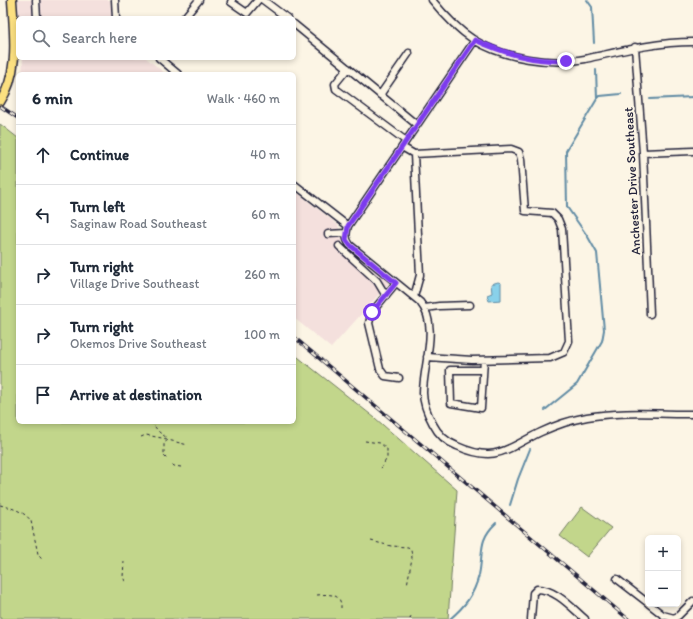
<!DOCTYPE html>
<meta charset="utf-8">
<style>
:root{--surface:#fff;--page:#f6f6f7;--text:#1f2937;--muted:#747a83;--line:#e0e1e3}
body{margin:0;font-family:Itim,sans-serif;background:var(--page);color:var(--text)}
.controls{position:absolute;right:12px;bottom:12px;display:grid;overflow:hidden;border-radius:6px;box-shadow:0 2px 6px #0003}
.controls button{width:36px;height:36px;display:grid;place-items:center;padding:0;border:0;border-bottom:1px solid var(--line);background:var(--surface);color:var(--text);font:20px sans-serif}
.stop{position:absolute;width:12px;height:12px;margin:-9px;border:3px solid #7c3aed;border-radius:50%;background:#fff}
.stop.end{background:#7c3aed;border-color:#fff;box-shadow:0 1px 4px #0008}
.list{margin:0;padding:0;list-style:none}
h2{display:flex;justify-content:space-between;align-items:center;height:52px;margin:0;padding:0 16px;font-size:17px}
h2 small{font-size:13px;font-weight:400;color:var(--muted)}
.list li{display:grid;grid-template-columns:26px 1fr auto;gap:12px;align-items:center;box-sizing:border-box;height:60px;padding:0 16px;border-top:1px solid var(--line)}
.list b{display:block;font-size:15px;white-space:nowrap}
.list p{margin:0;font-size:13px;white-space:nowrap;color:var(--muted)}
.list em{font-size:13px;font-style:normal;color:var(--muted)}
.icon{flex:none;width:22px;height:22px;fill:none;stroke:currentColor;stroke-width:2;stroke-linecap:round;stroke-linejoin:round}
.map{position:relative;flex:none;width:693px;height:619px;overflow:hidden}
.search{position:absolute;background:var(--surface);box-shadow:0 2px 6px #0003;left:16px;top:16px;width:280px;height:44px;display:flex;align-items:center;gap:10px;box-sizing:border-box;padding:0 14px;border-radius:6px;color:var(--muted);font-size:15px}
.panel{position:absolute;background:var(--surface);box-shadow:0 2px 6px #0003;left:16px;top:72px;width:280px;height:352px;border-radius:6px}
.map>svg:first-child{display:block}
.built{fill:#f4e0dd}
.green{fill:#c2d68b;stroke:#727c63}
.water{fill:#89d1ea;stroke:#608ba4}
.lines{fill:none;stroke-linecap:round;stroke-linejoin:round}
.stream{stroke:#608ba4;stroke-width:2}
.minor-casing{stroke:#22223b;stroke-width:9}
.major-casing{stroke:#22223b;stroke-width:11}
.path{stroke:#22223b;stroke-width:1;stroke-dasharray:3 3;stroke-linecap:butt}
.minor{stroke:#fcf5e5;stroke-width:6}
.major{stroke:#fce080;stroke-width:8}
.rail-casing{stroke:#22223b;stroke-width:3.5}
.rail{stroke:#fcf5e5;stroke-width:2;stroke-dasharray:6;stroke-linecap:butt}
.route{stroke:#7c3aed;stroke-width:5}
.labels{text-anchor:middle;dominant-baseline:central;stroke-width:4;stroke-linejoin:round;paint-order:stroke}
.street-label{font-size:13px;fill:#22223b;stroke:#fcf5e5}
</style>
<div class="map">
<svg width="693" height="619" viewBox="0 0 693 619">
<rect width="100%" height="100%" fill="#fcf5e5"/>
<filter id="ink" filterUnits="userSpaceOnUse"><feTurbulence type="fractalNoise" baseFrequency=".025" numOctaves="2"/><feDisplacementMap in="SourceGraphic" scale="8" xChannelSelector="R" yChannelSelector="G"/><feConvolveMatrix kernelMatrix="1 2 1 2 8 2 1 2 1" color-interpolation-filters="sRGB"/></filter>
<g filter="url(#ink)">
<path class="built" d="M18,0H110L112,18H19Z
M23,58H146L166,74H22Z
M294,190L338,225L344,247L389,283L331,348L294,318Z"/>
<path class="green" d="M0,124L18,138V422H294V354L375,418L457,490L448,619H0Z
M582,507L611,528L587,557L560,536Z"/>
<path class="water" d="M498,282L501,283V300L489,301L487,295L492,293L491,284Z"/>
<g class="lines">
<path class="stream" d="M587,0L592,7L594,43
M597,99L600,96L621,94
M650,99L693,97
M545,410L577,384L602,341L604,330L597,253L588,237L567,207L566,151L597,99L596,70
M510,505L518,479L530,449
M450,619C465,606 474,595 479,575C484,552 477,541 496,523"/>
<defs>
<path id="minor" d="M36,0L37,18
M115,0L116,18
M232,0L231,2L247,13L258,0
M263,0L287,18
M432,0C444,15 457,29 474,40C503,58 551,66 585,59C621,51 656,42 693,42
M184,18L199,0
M294,24L417,125
M475,40L348,226C346,234 345,238 350,245L420,302C440,326 423,364 423,393C423,404 428,415 433,424C438,434 447,442 457,446C497,464 507,448 541,432C556,425 571,420 587,417C621,411 658,414 693,414
M635,47L643,153L650,314
M159,58L178,74
M348,68L335,84L336,89L406,141
M380,95L409,53
M402,147L414,154L420,275L414,297
M643,153L693,151
M414,154L511,149L519,152L521,159L525,211L552,213L558,219L562,229L569,341L564,352L550,358L472,360L427,357
M294,184L348,226
M328,234L346,233
M339,246L377,281L386,296
M396,283L372,312L369,323L380,369L385,376L399,378
M425,308L439,306L470,305
M483,370H450L451,403L481,408L484,360
M617,579L648,603
M649,604L663,615L674,618L678,616L693,601
M531,619L533,593L537,589C556,589 572,608 585,619"/>
<path id="major" d="M0,102C20,72 14,34 12,0"/>
</defs>
<use href="#minor" class="minor-casing"/>
<use href="#major" class="major-casing"/>
<path class="path" d="M151,422L159,432L167,438
M141,437L146,435L167,439
M365,441L380,443L387,449V458L380,470
M181,467L174,466L164,456V443L168,440L188,445
M0,505C12,508 24,511 31,521L38,554L43,561
M371,541L391,546L408,547L411,549L412,558L407,585
M124,561L123,577L126,583
M317,595C329,594 342,593 341,608
M410,619L411,616"/>
<use href="#minor" class="minor"/>
<use href="#major" class="major"/>
<defs>
<path id="rail" d="M0,106L18,118
M294,337L628,619"/>
</defs>
<use href="#rail" class="rail-casing"/>
<use href="#rail" class="rail"/>
</g>
</g>
<g class="lines" filter="url(#ink)">
<path class="route" d="M372,312L396,283L350,245L346,240L348,226L475,40C506,54 531,61 566,61"/>
</g>
<g class="labels">
<g class="street-label">
<text transform="translate(632 181) rotate(-93)">Anchester Drive Southeast</text>
</g>
</g>
</svg>
<div class="controls">
<button>+</button>
<button>−</button>
</div>
<div class="stop" style="left:372px;top:312px"></div>
<div class="stop end" style="left:566px;top:61px"></div>
<div class="search"><svg class="icon" aria-label="search" viewBox="0 0 24 24"><circle cx="10" cy="10" r="6"/><path d="M15 15l6 6"/></svg>Search here</div>
<section class="panel">
<h2>6 min<small>Walk · 460 m</small></h2>
<ul class="list">
<li><svg class="icon" aria-label="ahead" viewBox="0 0 24 24"><path d="M12 20V5M6 11l6-6 6 6"/></svg><div><b>Continue</b></div><em>40 m</em></li>
<li><svg class="icon" aria-label="left" viewBox="0 0 24 24"><path d="M17 20v-9H6M10 6l-5 5 5 5"/></svg><div><b>Turn left</b><p>Saginaw Road Southeast</p></div><em>60 m</em></li>
<li><svg class="icon" aria-label="right" viewBox="0 0 24 24"><path d="M7 20v-9h11M14 6l5 5-5 5"/></svg><div><b>Turn right</b><p>Village Drive Southeast</p></div><em>260 m</em></li>
<li><svg class="icon" aria-label="right" viewBox="0 0 24 24"><path d="M7 20v-9h11M14 6l5 5-5 5"/></svg><div><b>Turn right</b><p>Okemos Drive Southeast</p></div><em>100 m</em></li>
<li><svg class="icon" aria-label="arrive" viewBox="0 0 24 24"><path d="M6 21V4h12l-3 4 3 4H6"/></svg><div><b>Arrive at destination</b></div></li>
</ul>
</section>
</div>
